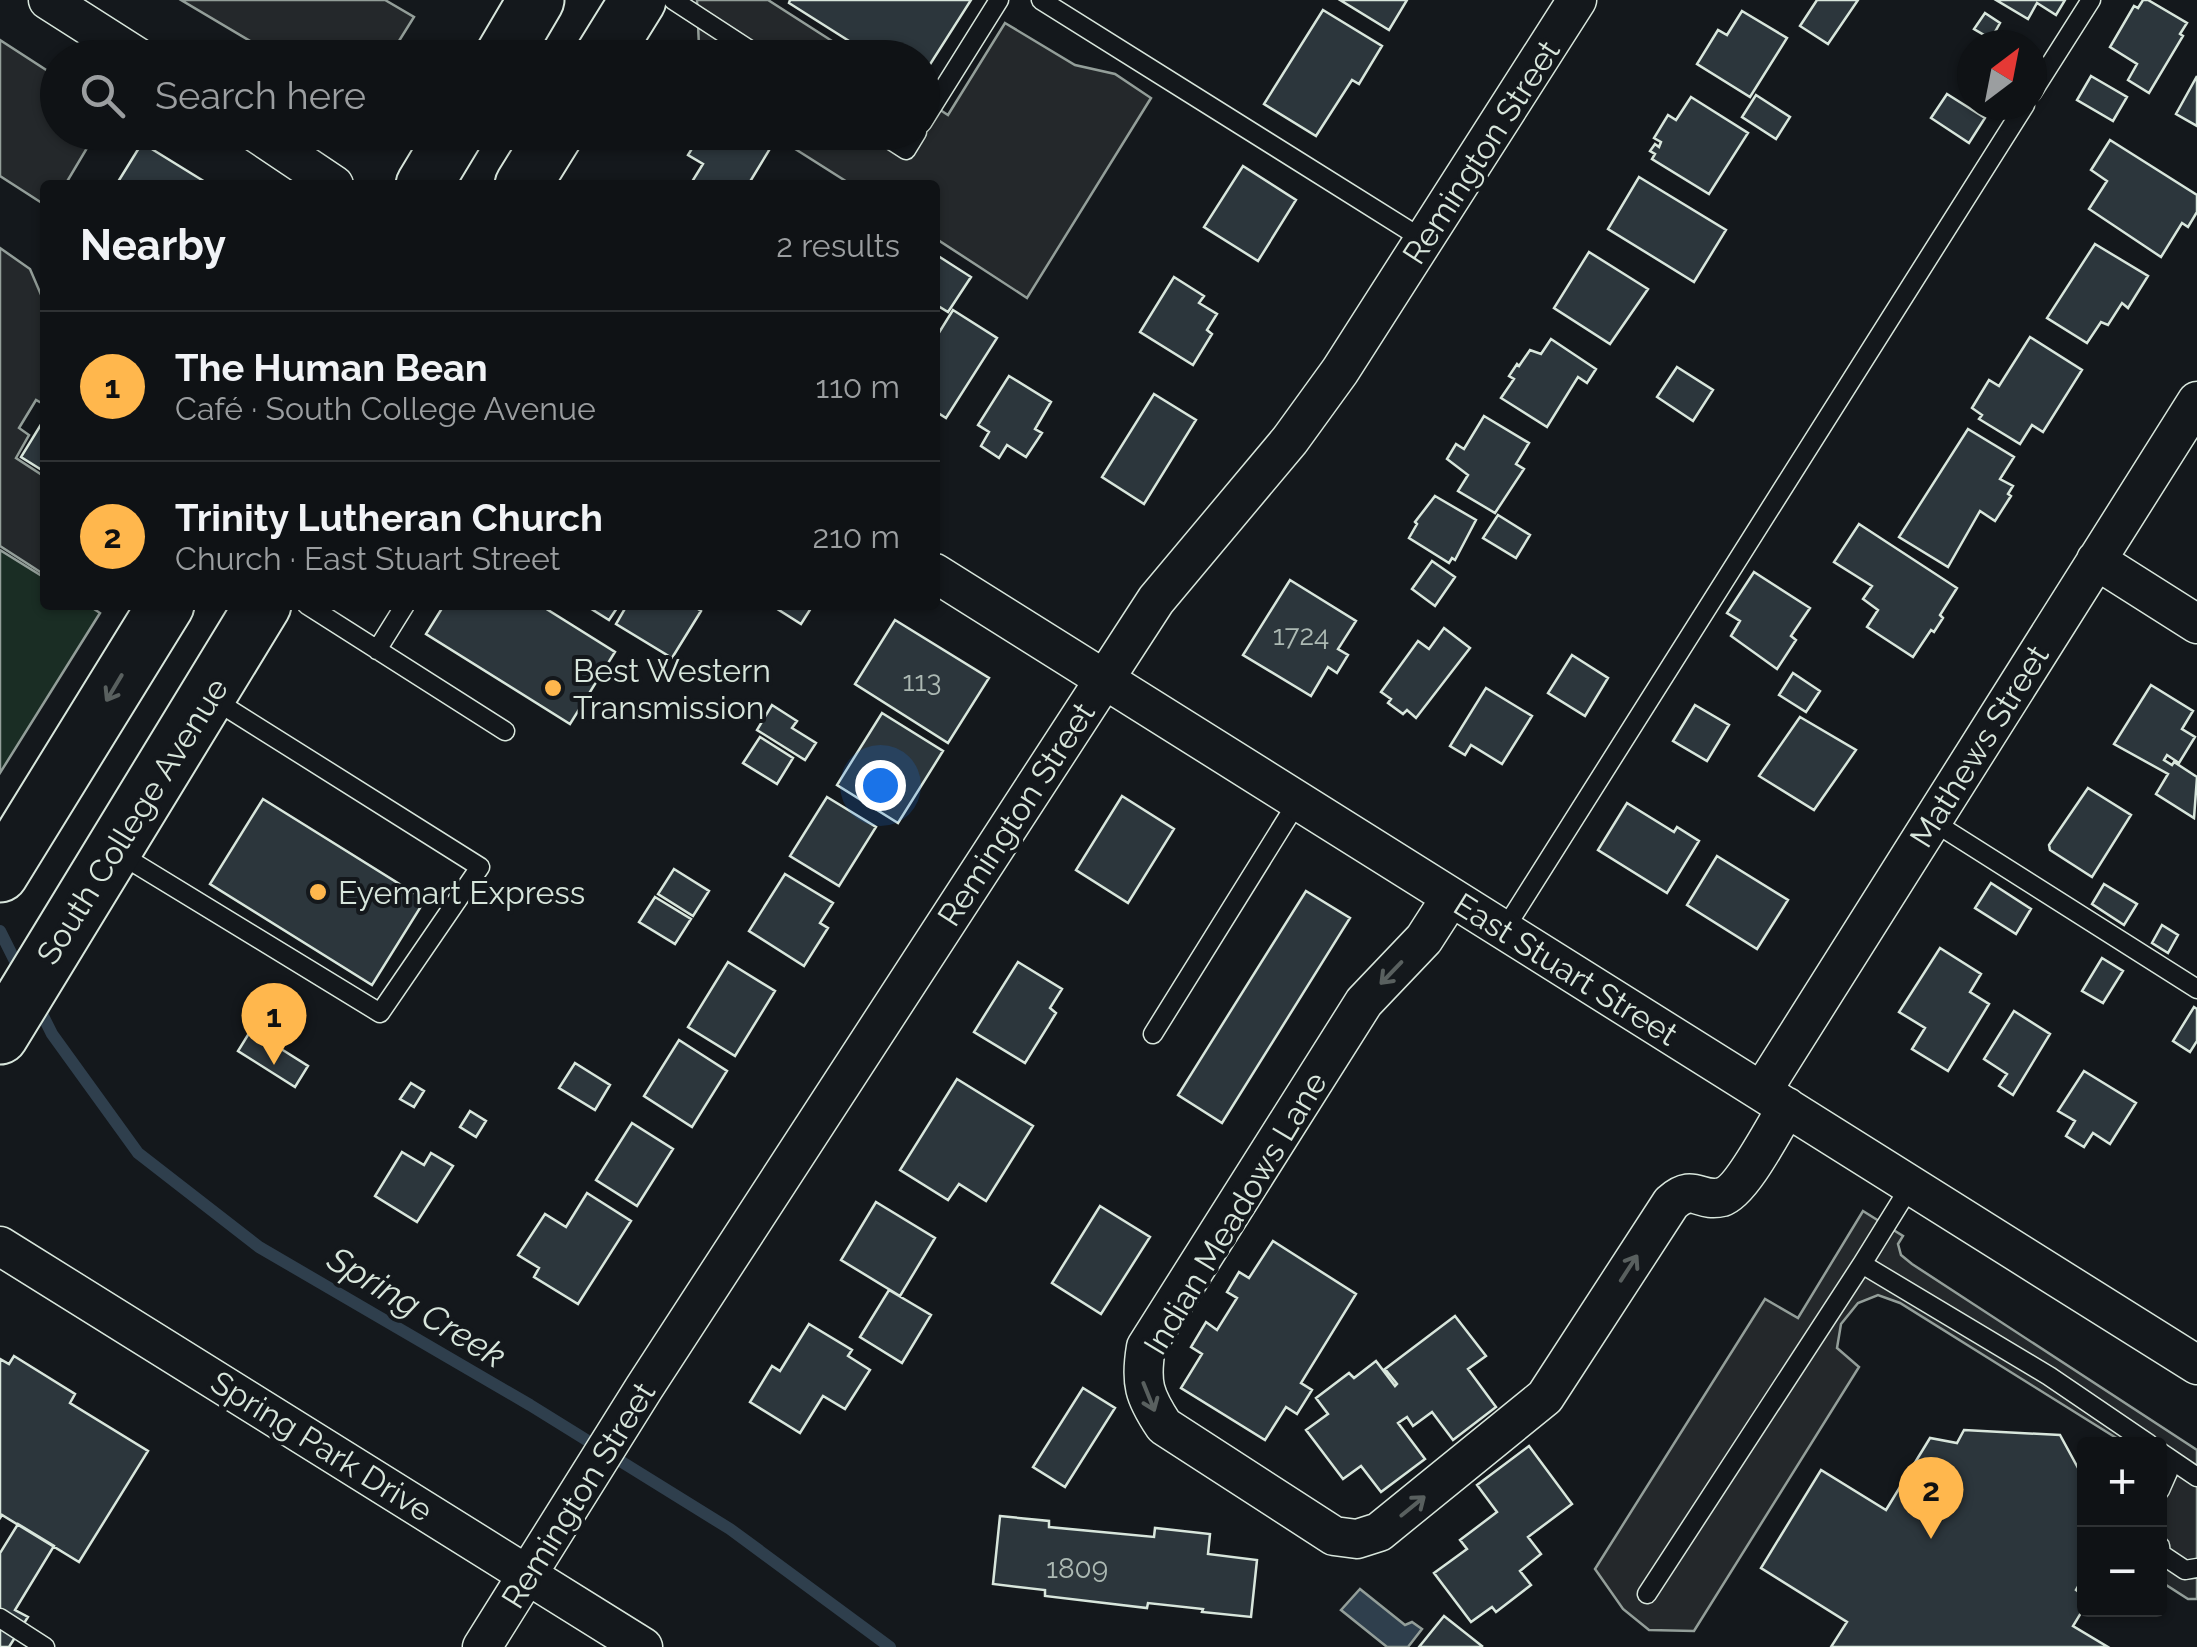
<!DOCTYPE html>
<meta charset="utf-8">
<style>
:root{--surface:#0f1215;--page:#181b1e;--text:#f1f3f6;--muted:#9b9ea0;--line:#2f3234;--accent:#ffb74d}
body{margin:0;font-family:Raleway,sans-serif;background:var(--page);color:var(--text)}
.controls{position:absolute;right:30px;bottom:30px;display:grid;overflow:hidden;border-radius:10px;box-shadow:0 2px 8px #0004}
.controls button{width:90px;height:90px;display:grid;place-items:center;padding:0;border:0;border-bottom:2px solid var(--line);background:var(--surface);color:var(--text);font:50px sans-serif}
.compass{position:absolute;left:1957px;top:30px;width:90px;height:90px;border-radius:50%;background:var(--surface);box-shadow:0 2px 8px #0004;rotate:32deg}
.you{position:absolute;left:880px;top:785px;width:35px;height:35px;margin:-25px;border:8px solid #fff;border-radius:50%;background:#1a73e8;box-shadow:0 0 0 15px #1a73e833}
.badge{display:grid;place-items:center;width:65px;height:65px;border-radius:50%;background:var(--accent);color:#111;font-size:32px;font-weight:700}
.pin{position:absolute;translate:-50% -82px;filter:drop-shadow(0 2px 5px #0008)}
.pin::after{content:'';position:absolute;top:52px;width:35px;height:30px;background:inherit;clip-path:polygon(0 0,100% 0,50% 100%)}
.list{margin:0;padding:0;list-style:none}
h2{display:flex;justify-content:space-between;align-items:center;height:130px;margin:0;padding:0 40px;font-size:42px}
h2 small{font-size:32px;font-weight:400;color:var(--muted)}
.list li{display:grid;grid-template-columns:65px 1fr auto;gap:30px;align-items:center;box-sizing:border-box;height:150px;padding:0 40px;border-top:2px solid var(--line)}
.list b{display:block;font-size:38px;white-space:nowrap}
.list p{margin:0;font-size:32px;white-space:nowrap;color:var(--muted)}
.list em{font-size:32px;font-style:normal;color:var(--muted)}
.icon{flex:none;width:55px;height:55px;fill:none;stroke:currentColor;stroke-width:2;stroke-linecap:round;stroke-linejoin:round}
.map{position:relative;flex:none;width:2197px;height:1647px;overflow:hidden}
.search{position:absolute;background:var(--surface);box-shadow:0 2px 8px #0004;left:40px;top:40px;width:900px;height:110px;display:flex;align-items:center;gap:25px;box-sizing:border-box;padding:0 35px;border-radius:55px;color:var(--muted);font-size:38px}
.panel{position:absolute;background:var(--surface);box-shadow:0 2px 8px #0004;left:40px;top:180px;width:900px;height:430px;border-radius:10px}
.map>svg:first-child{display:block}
.green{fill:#1a2d24;stroke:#939e99;stroke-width:2.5}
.parking{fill:#24282b;stroke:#939e99;stroke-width:2.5}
.water{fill:#2f3f4d;stroke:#939e99;stroke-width:2.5}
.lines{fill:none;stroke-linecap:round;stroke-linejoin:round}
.stream{stroke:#2f3f4d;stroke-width:12}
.building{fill:#2c363c;stroke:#d8e6dc;stroke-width:2.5}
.service-casing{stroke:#d8e6dc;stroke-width:21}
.minor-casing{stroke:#d8e6dc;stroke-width:41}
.trunk-casing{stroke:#d8e6dc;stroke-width:59}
.service{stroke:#14181c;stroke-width:18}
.minor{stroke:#14181c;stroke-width:38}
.trunk{stroke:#14181c;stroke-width:55}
.oneway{stroke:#59605f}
.poi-dot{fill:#ffb74d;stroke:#14181c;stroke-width:4}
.labels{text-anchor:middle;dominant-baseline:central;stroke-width:8;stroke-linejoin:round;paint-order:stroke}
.number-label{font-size:28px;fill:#adbab4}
.street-label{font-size:32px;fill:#d8e6dc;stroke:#14181c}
.poi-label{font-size:32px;fill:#d8e6dc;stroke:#14181c;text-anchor:start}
.water-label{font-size:35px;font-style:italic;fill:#d8e6dc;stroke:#14181c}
</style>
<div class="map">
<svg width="2197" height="1647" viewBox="0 0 2197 1647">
<rect width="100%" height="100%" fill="#14181c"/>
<path class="green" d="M0,550L45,578V605H88L100,613L0,773Z"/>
<path class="parking" d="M181,0H385L414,17L389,57H277Z
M697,0H768L857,57L693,58L699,47Z
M1005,23L1075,65L1115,74L1151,98L1027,298L935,238V185H852L770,133L922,132L923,99L948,115Z
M0,40L57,77L58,132L96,133L65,185H45V205L0,176Z
M0,248L30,269L45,304V405L36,400L19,428L29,435L16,458L45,477V575L0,546Z
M1863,1211L1903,1236L1898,1244L1901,1255L1912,1264L2197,1450V1599H2188L2160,1581V1444H2126L1900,1303L1878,1295L1858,1303L1841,1324L1837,1348L1859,1367L1694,1631L1649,1630L1623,1609L1595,1569L1765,1299L1798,1318Z"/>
<path class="water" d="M1360,1589L1405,1625L1412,1622L1422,1629L1408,1647H1387L1341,1610Z"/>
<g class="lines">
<path class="stream" d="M0,931L21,973
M37,1004L52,1034L138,1153L259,1247L530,1405L730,1529L890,1647"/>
</g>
<path class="building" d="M790,0H971L922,77V58H876L789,3Z
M1340,0H1407L1389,30Z
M1817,0H1858L1828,44L1800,26Z
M1996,0H2065L2056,15L2037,3L2028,19Z
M2143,0H2148L2187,23L2180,34L2183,36L2149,93L2128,80L2137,64L2110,47L2134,6L2138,8Z
M1323,10L1382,46L1359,84L1352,80L1316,136L1264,104Z
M1742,11L1787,38L1750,97L1697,64L1718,30L1727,35Z
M1985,13L2000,23L1991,39L1974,29Z
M2091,76L2127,97L2113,121L2077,100Z
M2197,76V126L2176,114Z
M1947,94L1985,118L1969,143L1931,118Z
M1756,95L1790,117L1776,139L1742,117Z
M1691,97L1748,133L1709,194L1652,159L1655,154L1650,151L1655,144L1659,147L1661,142L1654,138L1668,115L1676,120Z
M702,132H748L771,147L748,185H690L703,164L688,155Z
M2110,140L2197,195V212L2188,227L2182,223L2161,257L2089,209L2107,181L2091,170Z
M142,143L210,185H116Z
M1243,166L1296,200L1258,261L1204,227Z
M1639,177L1726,230L1694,282L1608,229Z
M2095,244L2148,276L2128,308L2122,303L2108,325L2101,322L2087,343L2047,318Z
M1589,252L1648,289L1610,344L1554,308Z
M935,254L971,277L948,312L935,304Z
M1174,277L1204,296L1199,303L1217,314L1207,330L1212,334L1193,365L1140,332Z
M953,310L997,338L946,418L935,411V339Z
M2030,337L2082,370L2043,432L2032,425L2020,444L1979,419L1982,415L1972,408L1989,380L1999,386Z
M1551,339L1596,369L1587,383L1578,377L1547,427L1501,398L1514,379L1509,376L1517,364L1519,366L1530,350L1541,354Z
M1677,367L1713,390L1693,421L1657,397Z
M1009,376L1051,402L1035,429L1042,433L1026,457L1007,445L999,458L981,446L989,432L978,425Z
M1154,394L1196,420L1144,504L1102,477Z
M1484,416L1529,443L1516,464L1524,469L1495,513L1458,491L1468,475L1447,459L1456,444L1464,449Z
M45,418V472L21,457Z
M1968,429L2014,457L2000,479L2013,486L2008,494L2011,496L1995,521L1980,511L1948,567L1899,537Z
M1435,496L1476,520L1455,560L1452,558L1449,563L1409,538L1417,524L1415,522Z
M1498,515L1530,535L1516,558L1483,538Z
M1859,524L1957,588L1940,615L1943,618L1934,632L1931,630L1913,657L1867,627L1878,610L1863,599L1872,586L1834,562Z
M1432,561L1455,577L1435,606L1412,589Z
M1754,572L1810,608L1791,636L1796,640L1777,669L1731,636L1740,621L1727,613Z
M1290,580L1356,621L1338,649L1348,655L1337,673L1328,667L1311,696L1243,655Z
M444,605H540L615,652L570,724L426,634Z
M585,605H619L609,620Z
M627,605H692L701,611L672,658L616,624Z
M771,605H813L801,624Z
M895,620L989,678L948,743L855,684Z
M1444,628L1470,648L1416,718L1407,710L1403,714L1388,703L1391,699L1381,692L1418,641L1429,649Z
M1572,655L1608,678L1585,716L1548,693Z
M1793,673L1820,691L1806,712L1779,695Z
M2151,685L2193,711L2182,729L2195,737L2179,763L2167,755L2164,760L2172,765L2174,762L2197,777L2194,818L2156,794L2168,774L2114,744Z
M1486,688L1532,716L1502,764L1471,745L1465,755L1450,746Z
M772,705L797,721L792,728L816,743L805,760L757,730Z
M1695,705L1729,725L1707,761L1673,741Z
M882,713L943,751L898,823L837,785Z
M1800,717L1856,750L1814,810L1759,776Z
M760,737L793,758L777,784L743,763Z
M2088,788L2131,815L2092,877L2050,850L2049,845Z
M1122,796L1174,829L1128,903L1076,870Z
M827,797L876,827L839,886L790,856Z
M263,799L425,900L372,985L210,884Z
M1627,803L1674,832L1677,827L1699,841L1667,893L1598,850Z
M1717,856L1788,900L1757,949L1687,905Z
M674,869L709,891L693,916L658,894Z
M785,874L833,903L820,923L828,928L804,966L749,931Z
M1991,883L2031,909L2016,934L1975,908Z
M2104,884L2137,904L2124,925L2092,904Z
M1306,891L1350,918L1222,1123L1178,1095Z
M655,897L691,919L675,944L639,922Z
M2162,925L2178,935L2168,953L2152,943Z
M1940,948L1981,974L1970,992L1989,1004L1948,1071L1912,1049L1925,1028L1899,1012Z
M2102,958L2123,971L2103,1003L2082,991Z
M728,962L775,991L735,1056L688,1027Z
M1018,962L1062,989L1050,1008L1056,1013L1025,1063L974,1032Z
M2194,1007L2197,1009V1041L2190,1052L2173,1041Z
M2014,1011L2050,1034L2013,1095L1999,1086L2007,1074L1984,1059Z
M251,1030L308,1066L295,1087L238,1051Z
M679,1040L727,1071L692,1127L644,1096Z
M575,1063L610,1085L595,1110L559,1088Z
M2084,1071L2136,1103L2110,1144L2093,1133L2084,1147L2066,1136L2075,1121L2058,1111Z
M957,1079L1033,1126L986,1201L959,1184L948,1200L900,1170Z
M411,1083L424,1091L414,1107L400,1099Z
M470,1111L486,1121L476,1137L460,1127Z
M632,1123L673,1149L637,1206L596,1180Z
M402,1152L424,1165L431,1153L453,1166L417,1222L375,1196Z
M587,1193L631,1221L578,1304L534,1277L539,1268L518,1255L545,1214L566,1227Z
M876,1202L935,1238L900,1296L841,1260Z
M1100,1206L1150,1237L1101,1314L1052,1283Z
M1273,1241L1356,1294L1301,1383L1312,1390L1297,1414L1286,1407L1265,1440L1181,1388L1202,1354L1191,1347L1206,1322L1217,1330L1237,1298L1227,1292L1239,1272L1249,1278Z
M889,1290L931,1315L902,1363L860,1337Z
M1455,1316L1486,1356L1468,1369L1496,1407L1453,1440L1432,1412L1413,1426L1407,1417L1398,1423L1425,1459L1381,1492L1361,1466L1343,1479L1306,1430L1328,1414L1316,1398L1349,1373L1354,1378L1376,1361L1395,1386L1397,1384L1385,1369Z
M809,1324L852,1350L848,1356L870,1370L845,1409L823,1396L800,1433L750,1402L772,1366L780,1371Z
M14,1356L75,1394L70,1403L148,1451L79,1562L2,1515L0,1518V1359L9,1364Z
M1083,1388L1115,1408L1065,1487L1033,1467Z
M1964,1430L2060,1435L2084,1479V1576L2076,1590L2084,1596V1608L2073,1626L2108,1647H1831L1847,1622L1761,1568L1821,1470L1886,1510L1930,1438L1957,1443Z
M1529,1446L1572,1504L1528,1537L1541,1554L1520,1571L1531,1585L1496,1612L1492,1607L1471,1622L1434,1573L1467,1549L1460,1540L1497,1512L1477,1485Z
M1000,1516L1049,1521V1527L1154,1537L1155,1528L1210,1534L1208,1554L1257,1560L1251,1617L1202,1612L1203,1609L1148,1603L1147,1608L1045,1596V1590L993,1584Z
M18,1524L54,1546L15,1610L28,1617L9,1647H0V1553Z
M1444,1616L1482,1646L1481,1647H1419Z"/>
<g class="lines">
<defs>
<path id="service" d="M673,0L762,58
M1041,0L1424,240
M2032,93L2091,0
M922,123L999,0
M878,132L906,150L917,132
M307,605L505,731
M377,650L405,605
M1932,821L2197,989
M118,853L380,1013L480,867L213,699
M1504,930L2025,105
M1153,1034L1298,801
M1911,1185L1862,1264L2049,1376L2149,1444
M2160,1452L2197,1477
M2160,1490L2168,1472L2166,1457
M2160,1546L2161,1554L2185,1570L2197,1568
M1647,1594L1862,1264
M0,1618L45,1647"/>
<path id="minor" d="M48,0L139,58
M255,132L334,185
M2096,560L2197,624
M935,573L2197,1365
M1451,897L1424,939L1364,1002L1146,1347C1140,1383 1144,1396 1164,1426L1334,1536L1357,1539L1379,1532L1545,1397L1671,1203C1694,1182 1699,1203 1722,1197C1742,1191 1775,1126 1787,1107
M1762,1091L2197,401
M0,1246L643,1647
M482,1647L644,1388L1156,600L1290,440L1340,371L1577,0"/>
<path id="trunk" d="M502,58L536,0
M602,58L638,0
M424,185L456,132
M523,185L556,132
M0,874L166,605
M0,1036L263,605"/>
</defs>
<use href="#service" class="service-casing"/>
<use href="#minor" class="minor-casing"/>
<use href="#trunk" class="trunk-casing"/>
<use href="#service" class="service"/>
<use href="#minor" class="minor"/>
<use href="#trunk" class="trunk"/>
</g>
<defs><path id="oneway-shaft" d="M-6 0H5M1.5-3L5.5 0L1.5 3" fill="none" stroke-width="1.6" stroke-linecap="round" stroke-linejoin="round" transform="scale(2.5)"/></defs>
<g class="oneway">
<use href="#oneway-shaft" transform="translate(114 688) rotate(121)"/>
<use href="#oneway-shaft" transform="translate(1391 973) rotate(134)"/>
<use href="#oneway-shaft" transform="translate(1629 1268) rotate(-57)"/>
<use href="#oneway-shaft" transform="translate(1149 1397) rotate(68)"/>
<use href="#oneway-shaft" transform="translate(1413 1506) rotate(-39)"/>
</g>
<g class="poi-dot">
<circle cx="553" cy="688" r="10"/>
<circle cx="318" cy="892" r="10"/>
</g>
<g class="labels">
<g class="number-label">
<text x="1301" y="635">1724</text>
<text x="922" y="681">113</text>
<text x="1077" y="1568">1809</text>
</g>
<g class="street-label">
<text transform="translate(1481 152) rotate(-57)">Remington Street</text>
<text transform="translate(1979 746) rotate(-58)">Mathews Street</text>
<text transform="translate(1016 814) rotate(-57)">Remington Street</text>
<text transform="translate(132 821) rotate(-58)">South College Avenue</text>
<text transform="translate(1566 969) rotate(32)">East Stuart Street</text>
<text transform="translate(1235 1213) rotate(-59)">Indian Meadows Lane</text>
<text transform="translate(322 1446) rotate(32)">Spring Park Drive</text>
<text transform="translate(578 1495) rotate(-58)">Remington Street</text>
</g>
<g class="poi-label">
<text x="573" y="670">Best Western<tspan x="573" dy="37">Transmission</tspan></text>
<text x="338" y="892">Eyemart Express</text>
</g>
<g class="water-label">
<text transform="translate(417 1307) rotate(31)">Spring Creek</text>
</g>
</g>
</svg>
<div class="controls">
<button>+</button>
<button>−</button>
</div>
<svg class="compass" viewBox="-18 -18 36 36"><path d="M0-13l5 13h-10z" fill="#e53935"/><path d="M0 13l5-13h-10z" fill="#9b9ea0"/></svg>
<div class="you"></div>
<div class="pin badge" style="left:274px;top:1065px">1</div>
<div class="pin badge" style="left:1931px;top:1539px">2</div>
<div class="search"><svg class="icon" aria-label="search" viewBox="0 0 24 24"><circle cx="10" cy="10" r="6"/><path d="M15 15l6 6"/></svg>Search here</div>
<section class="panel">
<h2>Nearby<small>2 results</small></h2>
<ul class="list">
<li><span class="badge">1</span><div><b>The Human Bean</b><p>Café · South College Avenue</p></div><em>110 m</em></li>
<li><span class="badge">2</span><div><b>Trinity Lutheran Church</b><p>Church · East Stuart Street</p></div><em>210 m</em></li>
</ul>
</section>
</div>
